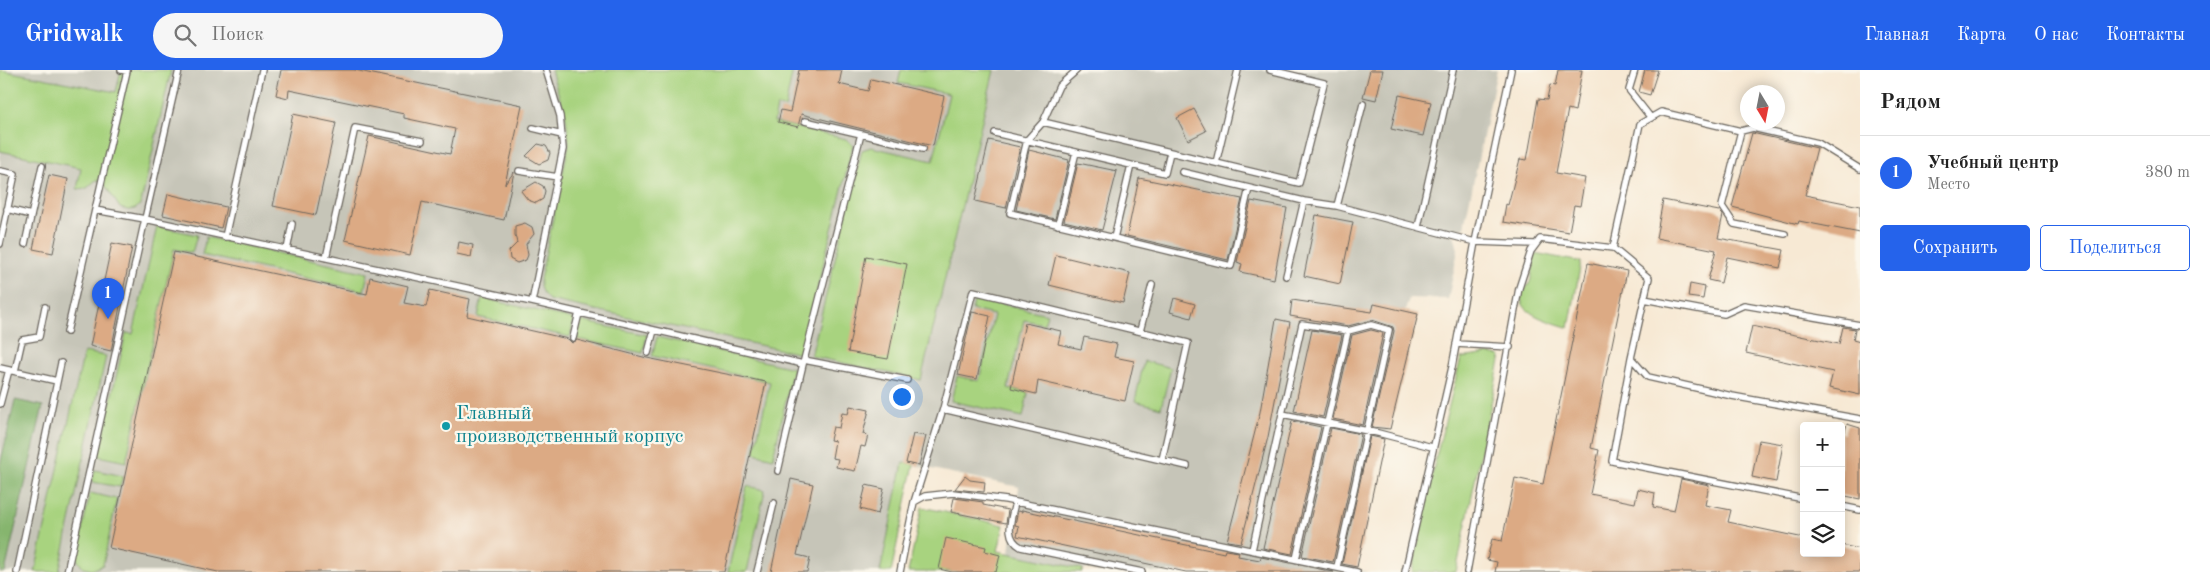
<!DOCTYPE html>
<html lang="ru">
<meta charset="utf-8">
<style>
:root{--surface:#fff;--page:#f6f6f6;--text:#222;--muted:#767676;--line:#e0e0e0;--accent:#2563eb}
body{margin:0;font-family:"Old Standard TT",serif;background:var(--page);color:var(--text)}
.controls{position:absolute;right:15px;bottom:15px;display:grid;overflow:hidden;border-radius:5px;box-shadow:0 2px 12px #0003}
.controls button{width:45px;height:45px;display:grid;place-items:center;padding:0;border:0;border-bottom:1px solid var(--line);background:var(--surface);color:var(--text);font:25px sans-serif}
.compass{position:absolute;left:1740px;top:15px;width:45px;height:45px;border-radius:50%;background:var(--surface);box-shadow:0 2px 12px #0003;rotate:170deg}
.you{position:absolute;left:901px;top:326px;width:18px;height:18px;margin:-12px;border:4px solid #fff;border-radius:50%;background:#1a73e8;box-shadow:0 0 0 8px #1a73e833}
.badge{display:grid;place-items:center;width:32px;height:32px;border-radius:50%;background:var(--accent);color:#fff;font-size:16px;font-weight:700}
.pin{position:absolute;translate:-50% -41px;filter:drop-shadow(0 1px 2px #0008)}
.pin::after{content:'';position:absolute;top:26px;width:18px;height:15px;background:inherit;clip-path:polygon(0 0,100% 0,50% 100%)}
.list{margin:0;padding:0;list-style:none}
h2{display:flex;justify-content:space-between;align-items:center;height:65px;margin:0;padding:0 20px;font-size:21px}
h2 small{font-size:16px;font-weight:400;color:var(--muted)}
.list li{display:grid;grid-template-columns:32px 1fr auto;gap:15px;align-items:center;box-sizing:border-box;height:75px;padding:0 20px;border-top:1px solid var(--line)}
.list b{display:block;font-size:19px;white-space:nowrap}
.list p{margin:0;font-size:16px;white-space:nowrap;color:var(--muted)}
.list em{font-size:16px;font-style:normal;color:var(--muted)}
.actions{display:flex;gap:10px;padding:15px 20px}
.actions a{flex:1;padding:11px 0;border:1px solid var(--accent);border-radius:5px;text-align:center;font-size:18px;color:var(--accent)}
.actions .main{background:var(--accent);color:#fff}
.icon{flex:none;width:28px;height:28px;fill:none;stroke:currentColor;stroke-width:2;stroke-linecap:round;stroke-linejoin:round}
.map{position:relative;flex:none;width:1860px;height:502px;overflow:hidden}
header{display:flex;align-items:center;gap:30px;box-sizing:border-box;height:70px;padding:0 25px;background:var(--accent);color:#fff}
header strong{font-size:24px}
nav{display:flex;gap:28px;margin-inline-start:auto;font-size:18px}
.search{width:350px;height:45px;background:var(--page);display:flex;align-items:center;gap:12px;box-sizing:border-box;padding:0 18px;border-radius:28px;color:var(--muted);font-size:19px}
main{display:flex}
aside{flex:1;background:var(--surface)}
.map>svg:first-child{display:block}
.industrial{fill:#c6c5b8}
.green{fill:#a8d37f;stroke:#62784e}
.forest{fill:#86b56e;stroke:#516845}
.building{fill:#dcaa84}
.lines{fill:none;stroke-linecap:round;stroke-linejoin:round}
.lane-casing{stroke:#69645c;stroke-width:8}
.lane{stroke:#fff;stroke-width:5.5}
.culture-dot{fill:#0f9aa8;stroke:#fbf7ec;stroke-width:2}
.labels{text-anchor:middle;dominant-baseline:central;stroke-width:4.5;stroke-linejoin:round;paint-order:stroke}
.culture-label{font-size:20px;fill:#0d838f;stroke:#fbf7ec;text-anchor:start}
</style>
<header>
<strong>Gridwalk</strong>
<div class="search"><svg class="icon" aria-label="search" viewBox="0 0 24 24"><circle cx="10" cy="10" r="6"/><path d="M15 15l6 6"/></svg>Поиск</div>
<nav><a>Главная</a><a>Карта</a><a>О нас</a><a>Контакты</a></nav>
</header>
<main>
<div class="map">
<svg width="1860" height="502" viewBox="0 0 1860 502">
<rect width="100%" height="100%" fill="#fbf7ec"/>
<filter id="ink" filterUnits="userSpaceOnUse"><feTurbulence type="fractalNoise" baseFrequency=".02" numOctaves="2"/><feDisplacementMap in="SourceGraphic" scale="10" xChannelSelector="R" yChannelSelector="G"/><feConvolveMatrix kernelMatrix="1 2 1 2 8 2 1 2 1" color-interpolation-filters="sRGB"/></filter>
<filter id="wash" filterUnits="userSpaceOnUse"><feTurbulence type="fractalNoise" baseFrequency=".0096" numOctaves="4" result="noise"/><feDisplacementMap in="SourceGraphic" scale="20" xChannelSelector="R" yChannelSelector="G"/><feGaussianBlur stdDeviation="1.12" result="paint"/><feColorMatrix in="noise" values="0 0 0 0 0 0 0 0 0 0 0 0 0 0 0 0 0 1.4 0 .05"/><feComposite in="paint" operator="in"/></filter>
<g filter="url(#wash)">
<rect width="100%" height="100%" fill="#f7e9d4"/>
<path class="industrial" d="M0,0H1497L1464,157L1453,160L1458,180L1448,229L1409,228L1405,241L1418,244L1390,359L1384,368L1357,499L1367,502H1101L1009,484L1019,417L903,393L880,502H0Z"/>
<path class="green" d="M0,0L116,22L121,0H171L141,133C135,142 129,141 120,138L103,112L96,110L87,118L77,119L81,98L0,81Z
M551,0H793L785,38L777,36L774,52L846,69L853,75L801,284L549,230C542,224 539,218 540,209L569,74L566,48Z
M901,0H994L921,310L811,286L862,80L871,77L933,91L949,24L898,13Z
M157,156L197,165L192,183L174,179L126,392L98,386L126,263L133,264Z
M206,167L368,203L364,221L202,185Z
M1535,183L1581,192L1569,258C1556,253 1522,246 1521,228C1521,221 1526,219 1529,214C1533,206 1533,192 1535,183Z
M482,228L574,249L570,267L478,247Z
M975,228L1047,244L1044,254L1024,250L1008,318L1028,323L1023,347L951,331L957,306L979,311L994,245L972,240Z
M581,251L647,265L643,283L577,269Z
M657,267L793,298L773,388L754,383L770,312L652,286Z
M84,282L106,286L59,502H35Z
M1488,284L1501,286L1456,502H1412L1435,391L1461,288Z
M1144,291L1171,298L1161,338L1135,331Z
M903,393L914,394L891,502H880Z
M95,400L123,406L120,417L92,412Z
M747,416L765,420L747,502H728Z
M90,423L117,429L103,495L92,500L83,498L76,488Z
M922,437L1004,455L998,481L1083,499L1082,502H908Z"/>
<path class="forest" d="M15,330L43,336L5,502H0V395Z"/>
<g id="blocks">
<path class="building" d="M281,0H354L522,35L505,114L514,102L504,150L422,132L410,185L345,170L369,66L450,84L455,59L404,48V44L289,20L288,28L276,25Z
M799,0H842L839,14L868,21L871,9L944,26L933,76L801,44L798,57L778,52L781,40L790,42Z
M1370,0H1383L1376,30L1363,27Z
M1558,0H1582L1575,41L1568,39L1556,103L1585,108L1580,136L1574,135L1569,162L1503,152L1506,134L1508,135L1520,89L1527,90L1538,29L1547,30L1550,15L1555,16Z
M1645,0H1658L1650,25L1639,22Z
M1399,25L1431,32L1423,66L1391,59Z
M1194,39L1206,61L1188,70L1177,48Z
M293,44L336,53L316,145L273,136Z
M1752,63L1817,78L1805,125L1860,136V163L1799,151L1798,154L1732,137Z
M989,70L1020,77L1006,138L975,131Z
M538,74L546,76L550,83L548,90L539,94L526,86Z
M1029,80L1069,90L1055,149L1016,140Z
M1078,93L1117,101L1102,160L1064,151Z
M49,105L68,109L53,183L33,179Z
M1139,108L1242,129L1228,190L1127,166Z
M536,112L543,116L545,121L543,129L536,133L528,130L521,121Z
M168,124L226,137L221,158L163,145Z
M1663,130L1719,141L1723,145L1718,168L1784,180L1780,198L1727,187L1721,213L1708,210L1716,180L1656,168Z
M1251,131L1287,138L1274,209L1240,202L1242,194L1237,192Z
M1316,145L1353,152L1340,214L1304,206Z
M525,153L532,157L534,164L526,174L528,185L526,190L517,193L510,189L509,181L517,173L515,165V156Z
M459,172L473,175L471,187L457,184Z
M112,173L132,177L111,281L90,276Z
M174,182L367,224L370,207L408,216L404,233L426,237L430,220L470,229L467,246L568,269L572,273L577,270L647,288L766,312L724,502H218L109,478Z
M1056,185L1130,203L1123,233L1049,215Z
M866,186L907,194L888,289L848,282Z
M1588,193L1627,201L1591,378L1599,380L1590,424L1635,433L1638,419L1655,423L1653,437L1674,441L1681,409L1709,415L1705,435L1731,440L1728,452L1804,468V483H1841V475L1860,479V502H1495L1497,492L1487,490L1492,469L1502,471L1515,408L1543,414Z
M1690,214L1705,217L1703,229L1688,227Z
M1174,228L1195,234L1191,248L1170,242Z
M1292,230L1372,242L1374,234L1418,244L1390,359L1372,357L1394,261L1393,257L1372,250L1348,256L1290,246Z
M972,242L990,246L977,309L958,305Z
M1276,249L1290,252L1268,367L1241,473L1227,471L1260,342Z
M1025,253L1061,261L1058,274L1081,279L1084,267L1117,274L1114,287L1134,291L1125,331L1038,311L1036,324L1011,318Z
M1752,256L1839,274L1843,257L1855,259L1853,270L1860,272V325L1829,318L1833,302L1746,283Z
M1312,260L1342,265L1323,347L1294,341Z
M1371,260L1383,263L1363,355L1333,349L1352,265Z
M850,336L869,340L863,364L868,365L865,377L861,376L855,401L836,397L838,389L832,388L835,371L830,370L833,357L839,358L842,343L848,344Z
M1292,351L1321,357L1292,484L1263,478Z
M1847,354L1860,358V429L1841,425V363L1844,364Z
M1331,358L1361,364L1333,492L1302,486Z
M913,364L926,366L919,396L906,393Z
M1370,366L1384,369L1357,497L1342,494Z
M1759,370L1783,374L1776,412L1752,407Z
M965,406L970,410L985,412L984,422L955,419Z
M791,409L813,414L797,485L810,488L807,502H771Z
M866,415L884,419L878,444L860,439Z
M954,428L983,432V435L1008,440L1006,453L951,442Z
M1022,440L1224,483L1225,480L1239,482L1238,486L1260,490L1261,487L1334,502H1186L1017,466L1019,456L1015,455L1017,445L1018,441L1022,442Z
M946,468L986,477L985,481L1000,485L996,502H952L939,499Z"/>
</g>
</g>
<g filter="url(#ink)">
<use href="#blocks" fill-opacity="0" stroke="#69645c" stroke-width="1"/>
<g class="lines">
<defs>
<path id="lane" d="M1077,0L1059,16L1043,52L1027,70L1010,143L1231,196L1249,118
M1238,0L1216,93L1299,113L1324,13L1270,0
M1635,0L1629,20L1651,48
M805,51L861,64
M1043,52L1170,82
M533,58L562,65
M1741,61L1753,58L1818,73L1860,99
M995,63L1165,103L1170,82L1216,93
M0,101L15,104L0,174
M519,101L558,107
M1182,102L1304,131L1337,136L1475,172L1535,174
M1337,136L1363,34
M7,139L31,145
M95,140L127,1L121,0
M1058,155L1076,82
M1418,157L1453,0
M225,167L262,0
M1114,168L1131,95
M25,174L42,96
M1613,178L1649,208L1631,288L1648,307L1732,326L1860,349
M287,180L292,154
M326,188L355,58L422,71
M1286,206L1304,131
M1644,229L1724,244L1744,235L1860,255
M532,232L563,79L560,46L546,0
M1140,261L1152,215
M67,262L95,140L145,149L179,0
M573,268L579,243
M1456,274L1510,277
M648,283L654,260
M1631,288L1612,391L1804,429
M804,290L907,310
M0,298L57,311
M15,301L22,270L39,267L45,237
M0,334L9,300
M943,339L973,221L1188,273L1162,390
M1282,344L1378,363L1432,377
M778,401L803,294
M914,432L943,339L1187,396
M1015,432C1012,448 1003,467 1021,477L1142,502
M1841,436L1860,440
M1252,480L1302,254L1348,261L1296,489
M1337,497L1389,260L1371,255L1348,261
M17,502L61,293
M67,502L145,149L532,232L803,294L861,64L923,79
M757,502L774,433
M900,502L914,432L925,426L953,423L1006,430L1357,502
M1405,502L1452,297L1475,172L1511,0
M1467,502L1519,218L1531,181L1540,169L1613,178L1640,54L1661,42L1741,61L1722,136L1734,154L1785,164"/>
</defs>
<use href="#lane" class="lane-casing"/>
<use href="#lane" class="lane"/>
</g>
</g>
<circle class="culture-dot" cx="446" cy="356" r="5"/>
<g class="labels">
<g class="culture-label">
<text x="456" y="344">Главный<tspan x="456" dy="23">производственный корпус</tspan></text>
</g>
</g>
</svg>
<div class="controls">
<button>+</button>
<button>−</button>
<button><svg class="icon" aria-label="layers" viewBox="0 0 24 24"><path d="M12 4l9 5-9 5-9-5zM3 14l9 5 9-5"/></svg></button>
</div>
<svg class="compass" viewBox="-18 -18 36 36"><path d="M0-13l5 13h-10z" fill="#e53935"/><path d="M0 13l5-13h-10z" fill="#767676"/></svg>
<div class="you"></div>
<div class="pin badge" style="left:108px;top:249px">1</div>
</div>
<aside>
<h2>Рядом<small></small></h2>
<ul class="list">
<li><span class="badge">1</span><div><b>Учебный центр</b><p>Место</p></div><em>380 m</em></li>
</ul>
<div class="actions"><a class="main">Сохранить</a><a>Поделиться</a></div>
</aside>
</main>
